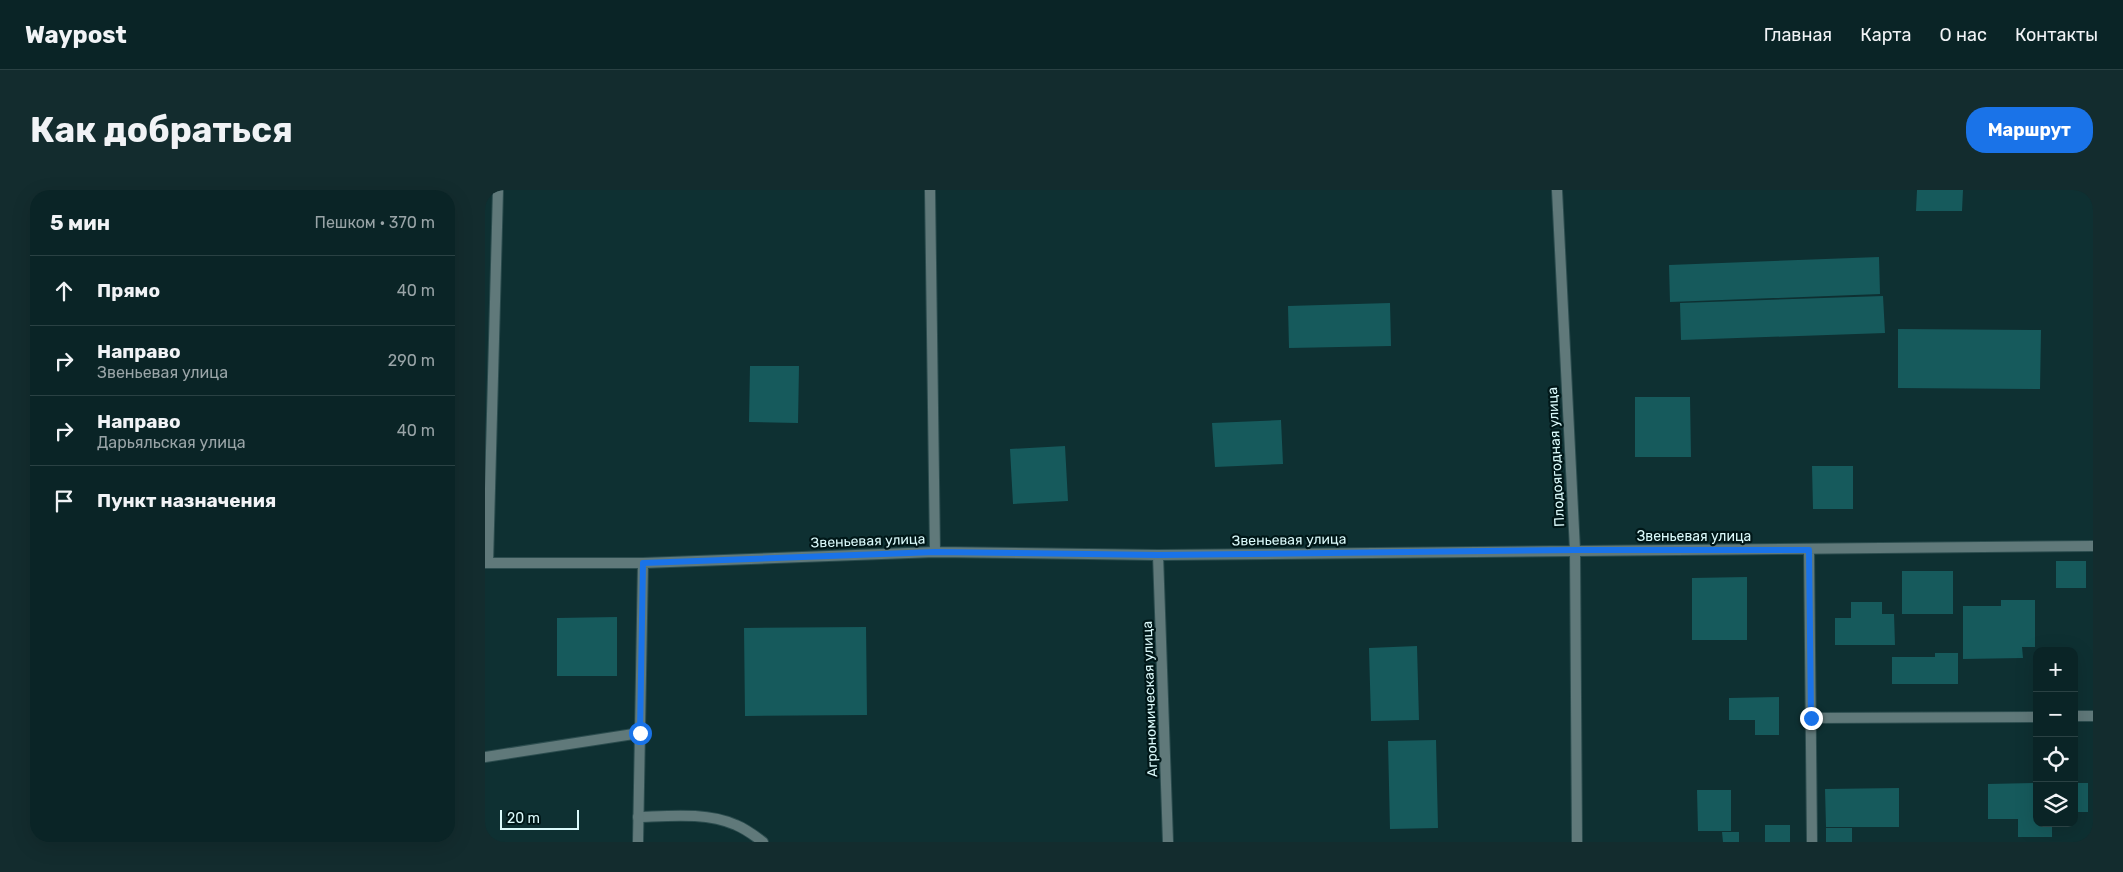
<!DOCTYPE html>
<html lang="ru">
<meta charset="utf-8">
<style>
:root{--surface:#0a2426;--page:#132c2e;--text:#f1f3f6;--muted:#99a4a7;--line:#2a4143;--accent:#1a73e8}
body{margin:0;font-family:Rubik,sans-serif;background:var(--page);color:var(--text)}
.controls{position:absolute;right:15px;bottom:15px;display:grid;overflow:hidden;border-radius:10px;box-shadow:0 5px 20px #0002}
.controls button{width:45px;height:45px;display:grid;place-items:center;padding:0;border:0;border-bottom:1px solid var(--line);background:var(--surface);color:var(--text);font:25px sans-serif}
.scale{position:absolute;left:15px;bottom:12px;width:79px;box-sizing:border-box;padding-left:5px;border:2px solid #dbfafb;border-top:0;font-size:14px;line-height:18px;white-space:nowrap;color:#dbfafb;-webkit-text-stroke:4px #001718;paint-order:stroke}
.stop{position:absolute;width:15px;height:15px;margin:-11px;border:4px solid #1a73e8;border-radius:50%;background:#fff}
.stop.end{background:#1a73e8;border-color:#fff;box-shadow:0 1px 5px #0008}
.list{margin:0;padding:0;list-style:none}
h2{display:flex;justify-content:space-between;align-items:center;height:65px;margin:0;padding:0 20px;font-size:21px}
h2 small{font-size:16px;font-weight:400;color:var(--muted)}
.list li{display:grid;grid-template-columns:32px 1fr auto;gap:15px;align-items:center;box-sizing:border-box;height:70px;padding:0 20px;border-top:1px solid var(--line)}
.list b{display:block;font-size:19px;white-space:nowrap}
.list p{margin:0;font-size:16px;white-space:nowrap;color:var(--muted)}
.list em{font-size:16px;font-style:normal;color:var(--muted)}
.icon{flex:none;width:28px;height:28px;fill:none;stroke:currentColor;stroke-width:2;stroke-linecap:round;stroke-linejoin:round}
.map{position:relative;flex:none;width:1608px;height:652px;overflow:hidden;border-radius:20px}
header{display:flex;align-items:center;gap:30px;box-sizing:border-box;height:70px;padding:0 25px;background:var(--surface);border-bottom:1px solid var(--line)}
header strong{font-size:24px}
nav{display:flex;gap:28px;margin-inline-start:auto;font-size:18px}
.intro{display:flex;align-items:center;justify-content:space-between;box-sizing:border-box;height:120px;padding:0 30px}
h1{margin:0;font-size:35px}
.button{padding:12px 22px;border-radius:20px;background:var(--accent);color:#fff;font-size:18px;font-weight:700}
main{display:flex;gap:30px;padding:0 30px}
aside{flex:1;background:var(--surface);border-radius:20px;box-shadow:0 5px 20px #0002}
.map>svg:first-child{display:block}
.building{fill:#165a5c}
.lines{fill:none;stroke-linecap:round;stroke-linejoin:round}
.service-casing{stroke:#2b4c4e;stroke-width:12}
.minor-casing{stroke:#2b4c4e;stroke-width:12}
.tertiary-casing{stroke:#2b4c4e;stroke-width:12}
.service{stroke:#60797a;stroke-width:10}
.minor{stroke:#60797a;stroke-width:10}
.tertiary{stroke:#60797a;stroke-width:10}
.route{stroke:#1a73e8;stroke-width:6}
.labels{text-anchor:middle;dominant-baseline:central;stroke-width:4.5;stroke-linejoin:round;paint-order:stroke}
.street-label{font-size:14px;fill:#dbfafb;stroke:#001718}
</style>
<header>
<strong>Waypost</strong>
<nav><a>Главная</a><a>Карта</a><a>О нас</a><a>Контакты</a></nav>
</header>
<div class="intro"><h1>Как добраться</h1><a class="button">Маршрут</a></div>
<main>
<aside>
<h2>5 мин<small>Пешком · 370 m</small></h2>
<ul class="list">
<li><svg class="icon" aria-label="ahead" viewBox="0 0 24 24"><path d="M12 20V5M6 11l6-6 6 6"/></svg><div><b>Прямо</b></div><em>40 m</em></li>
<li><svg class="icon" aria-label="right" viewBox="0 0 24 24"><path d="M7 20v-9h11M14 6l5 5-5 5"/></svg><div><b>Направо</b><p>Звеньевая улица</p></div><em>290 m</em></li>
<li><svg class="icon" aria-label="right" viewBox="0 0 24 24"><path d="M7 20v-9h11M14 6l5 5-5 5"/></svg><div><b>Направо</b><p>Дарьяльская улица</p></div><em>40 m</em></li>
<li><svg class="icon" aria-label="arrive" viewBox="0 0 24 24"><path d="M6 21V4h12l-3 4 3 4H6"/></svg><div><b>Пункт назначения</b></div></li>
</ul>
</aside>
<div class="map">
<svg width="1608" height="652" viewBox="0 0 1608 652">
<rect width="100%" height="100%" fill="#0e3032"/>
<path class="building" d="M1432,0H1478L1477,21H1431Z
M1394,67L1395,104L1185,112L1184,75Z
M1398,106L1400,143L1196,150L1195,113Z
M905,113L906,156L804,158L803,116Z
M1413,139L1556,140L1555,199L1413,198Z
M265,176H314L313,233L264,232Z
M1150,207H1205L1206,267H1150Z
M796,230L798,274L730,277L727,233Z
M580,256L583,311L528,314L525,259Z
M1327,276H1368V319H1328Z
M1571,371H1601V398H1571Z
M1417,381H1468V424H1417Z
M1262,387V450H1207V388Z
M1516,410H1550V457H1537L1538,468L1478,469V416H1516Z
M1366,412H1397V424H1409L1410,455H1350V428H1366Z
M132,427V486H72V428Z
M381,437L382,525L260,526L259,438Z
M932,456L934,530L886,531L884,458Z
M1450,463H1473V494H1407V467H1450Z
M1294,507V545H1270V530H1244V508Z
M951,550L953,638L905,639L903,551Z
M1552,593V633H1567V647H1533V629H1503V594Z
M1589,593H1603V622H1589Z
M1414,598V637H1341L1340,599Z
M1212,600H1246V641H1213Z
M1280,635H1305V652H1280Z
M1341,638H1367V652H1341Z
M1237,642H1254V652H1238Z"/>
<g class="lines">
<defs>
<path id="service" d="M1589,526H1608
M1326,528L1552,527
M0,567L155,543
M153,627C185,626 221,622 251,635C261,639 270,646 278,652"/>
<path id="minor" d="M445,0L450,362
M1072,0L1090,360
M1324,360L1327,652
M673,365L683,652
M0,373H158L450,362L673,365L1608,356
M3,373L13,0
M153,652L158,373"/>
<path id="tertiary" d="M1090,360L1092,652"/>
</defs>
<use href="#service" class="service-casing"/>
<use href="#minor" class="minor-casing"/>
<use href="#tertiary" class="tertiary-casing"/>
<use href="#service" class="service"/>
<use href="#minor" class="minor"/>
<use href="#tertiary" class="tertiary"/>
</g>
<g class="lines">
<path class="route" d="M155,543L158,373L450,362L673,365L1090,360H1324L1326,528"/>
</g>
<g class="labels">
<g class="street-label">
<text transform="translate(1071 267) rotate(-93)">Плодоягодная улица</text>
<text x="1209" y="346">Звеньевая улица</text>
<text transform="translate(804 350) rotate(-1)">Звеньевая улица</text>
<text transform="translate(383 351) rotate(-2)">Звеньевая улица</text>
<text transform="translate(665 509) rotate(-92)">Агрономическая улица</text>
</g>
</g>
</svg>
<div class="controls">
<button>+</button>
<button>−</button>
<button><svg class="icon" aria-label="locate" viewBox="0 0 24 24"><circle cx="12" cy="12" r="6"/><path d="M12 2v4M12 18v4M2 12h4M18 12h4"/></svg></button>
<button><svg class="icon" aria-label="layers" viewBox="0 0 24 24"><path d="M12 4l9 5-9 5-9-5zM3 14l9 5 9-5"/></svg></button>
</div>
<div class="scale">20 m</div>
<div class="stop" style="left:155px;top:543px"></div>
<div class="stop end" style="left:1326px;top:528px"></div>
</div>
</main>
